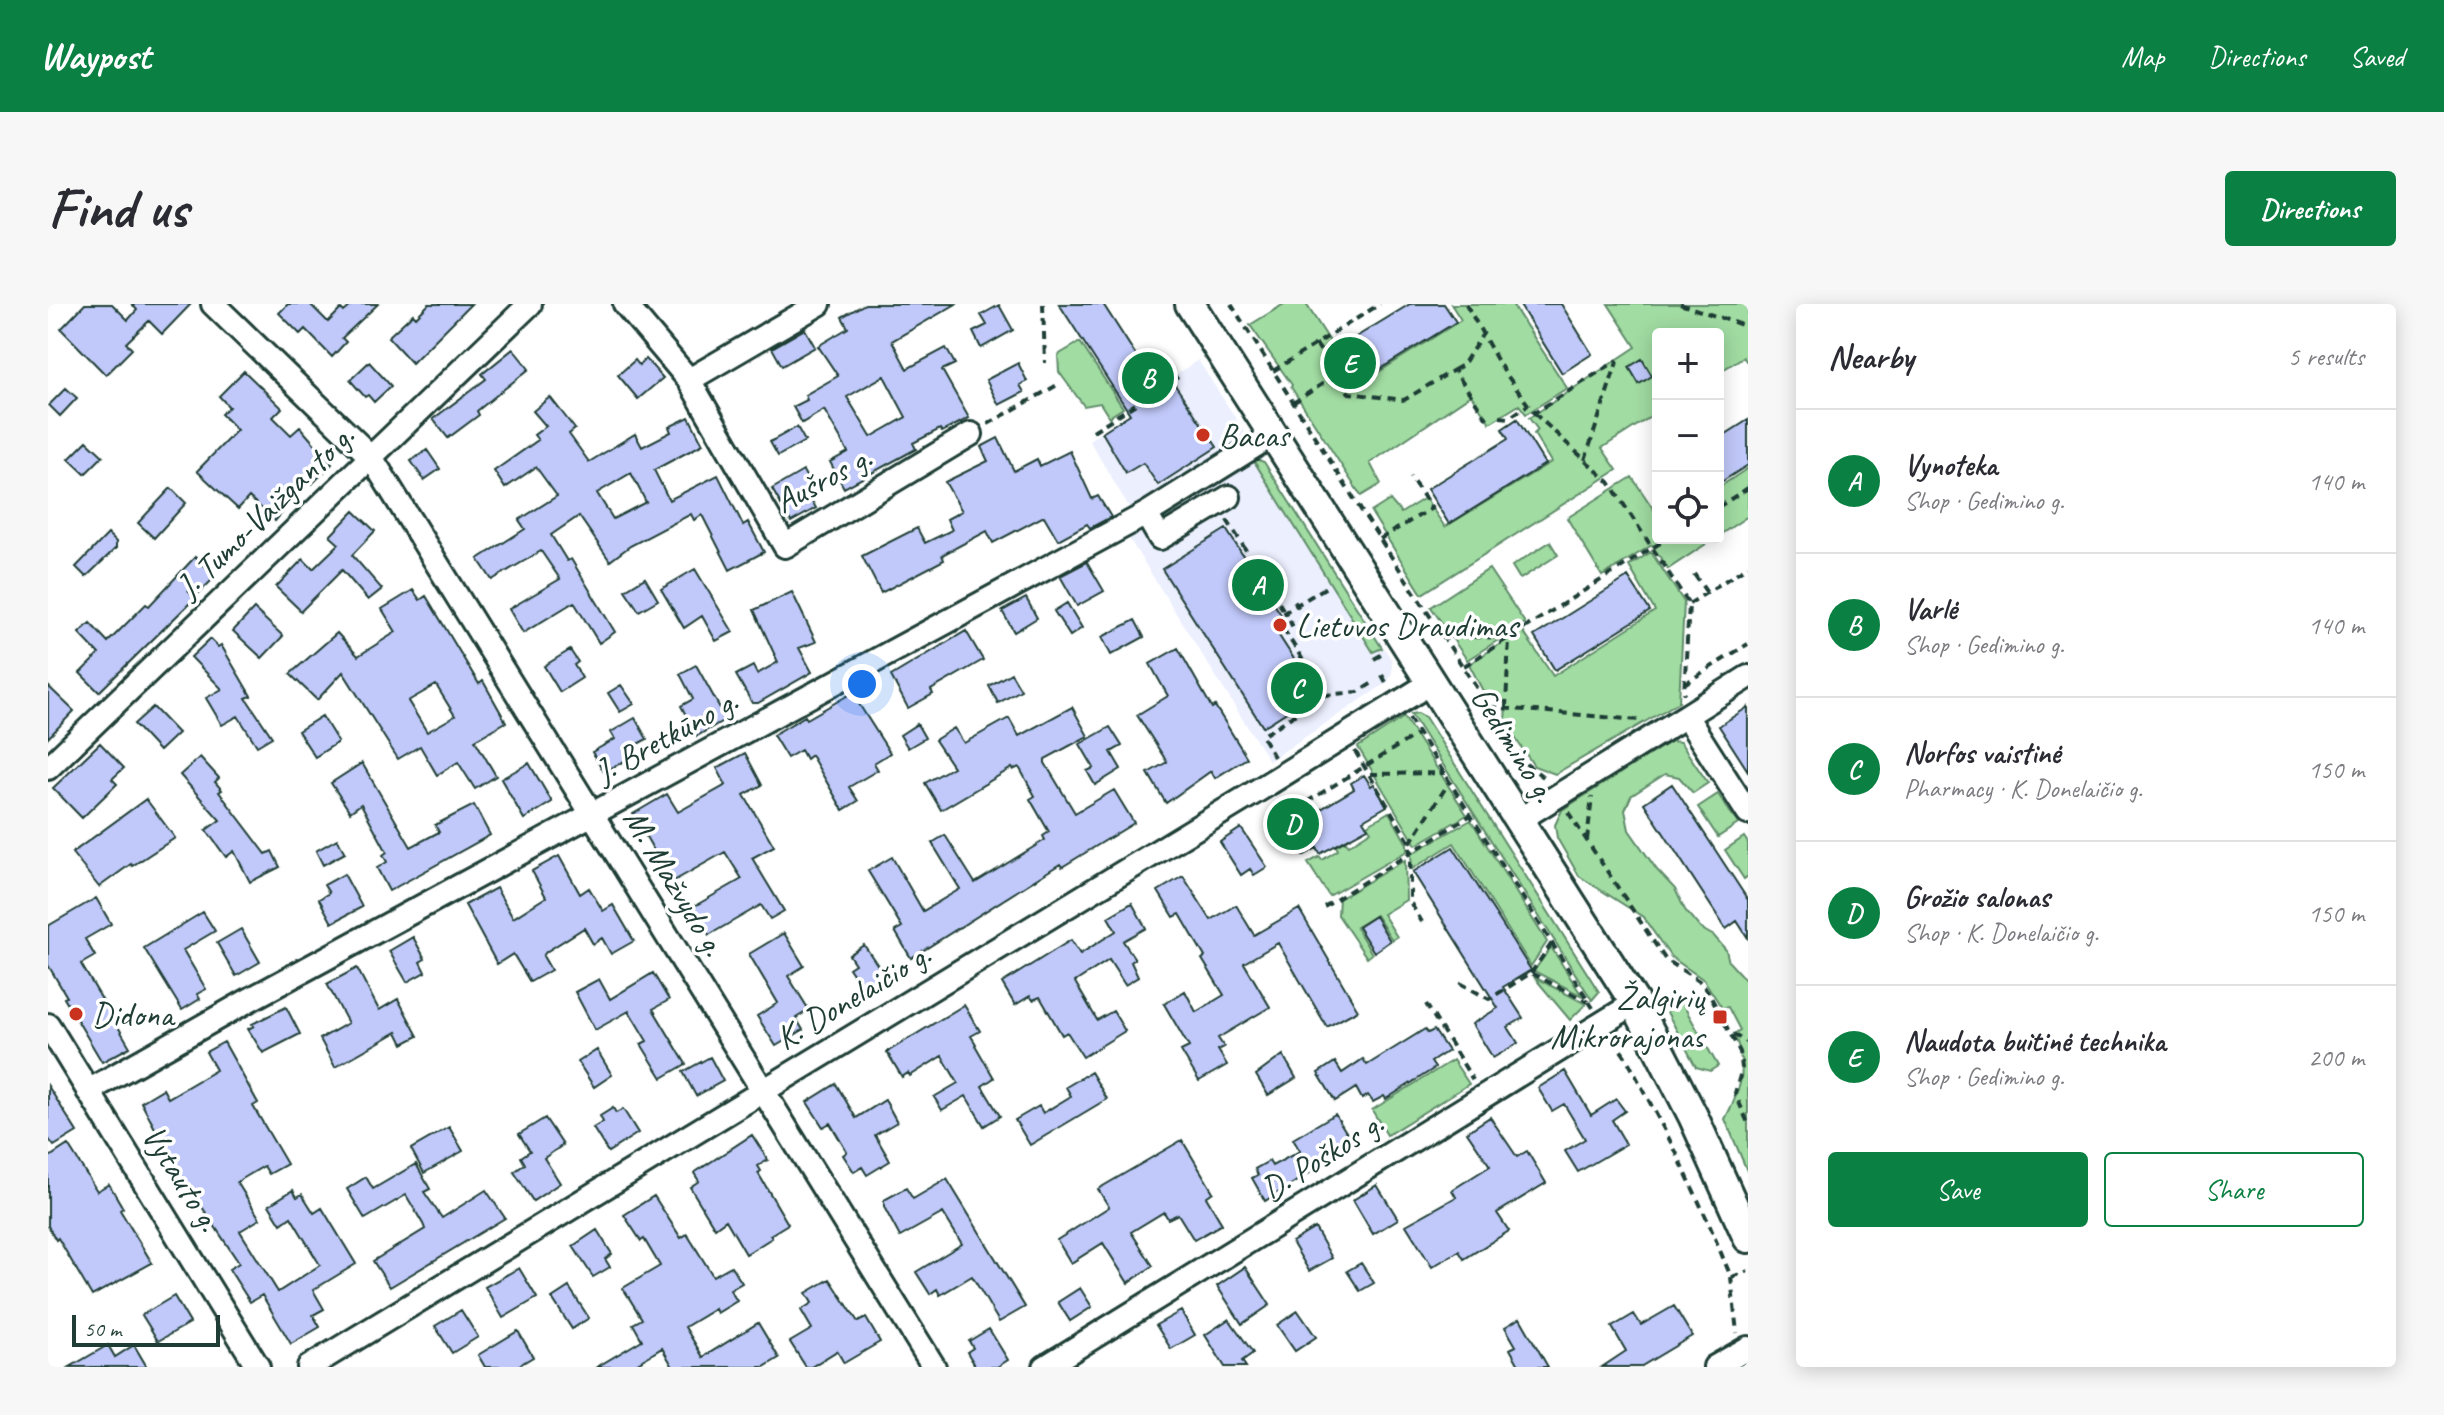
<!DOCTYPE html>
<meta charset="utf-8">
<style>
:root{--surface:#fff;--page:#f7f7f7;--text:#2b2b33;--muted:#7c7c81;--line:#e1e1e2;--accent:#0b8043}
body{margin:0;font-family:Caveat,sans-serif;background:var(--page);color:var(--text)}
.controls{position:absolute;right:24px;top:24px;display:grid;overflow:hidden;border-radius:8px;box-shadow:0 4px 20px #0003}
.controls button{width:72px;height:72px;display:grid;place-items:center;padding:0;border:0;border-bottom:2px solid var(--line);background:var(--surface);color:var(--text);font:40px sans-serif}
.scale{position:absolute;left:24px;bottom:20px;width:148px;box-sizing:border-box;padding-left:8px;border:4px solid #1f3d34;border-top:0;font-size:22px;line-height:28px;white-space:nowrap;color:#1f3d34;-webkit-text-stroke:6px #fff;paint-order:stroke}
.you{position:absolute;left:814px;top:380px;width:28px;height:28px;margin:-20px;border:6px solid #fff;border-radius:50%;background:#1a73e8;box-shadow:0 0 0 12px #1a73e833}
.badge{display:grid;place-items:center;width:52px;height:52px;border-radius:50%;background:var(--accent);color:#fff;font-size:26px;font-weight:700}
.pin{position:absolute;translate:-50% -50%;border:4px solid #fff;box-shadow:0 2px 8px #0006}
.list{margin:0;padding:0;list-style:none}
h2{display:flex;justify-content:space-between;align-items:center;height:104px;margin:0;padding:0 32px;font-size:34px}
h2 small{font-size:26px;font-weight:400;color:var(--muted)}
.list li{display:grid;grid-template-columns:52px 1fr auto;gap:24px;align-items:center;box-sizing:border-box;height:144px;padding:0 32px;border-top:2px solid var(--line)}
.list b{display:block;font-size:30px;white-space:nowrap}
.list p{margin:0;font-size:26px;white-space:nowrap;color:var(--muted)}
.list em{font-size:26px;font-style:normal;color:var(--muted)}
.actions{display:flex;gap:16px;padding:24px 32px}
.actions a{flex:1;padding:18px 0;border:2px solid var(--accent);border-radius:8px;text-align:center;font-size:28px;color:var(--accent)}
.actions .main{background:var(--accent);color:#fff}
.icon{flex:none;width:44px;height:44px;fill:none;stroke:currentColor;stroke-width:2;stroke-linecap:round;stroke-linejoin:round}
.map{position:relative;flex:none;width:1700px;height:1063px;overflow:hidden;border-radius:8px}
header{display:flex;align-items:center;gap:48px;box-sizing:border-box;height:112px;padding:0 40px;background:var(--accent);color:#fff}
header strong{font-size:38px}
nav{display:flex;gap:44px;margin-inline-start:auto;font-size:28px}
.intro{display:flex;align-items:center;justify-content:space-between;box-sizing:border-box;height:192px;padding:0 48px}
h1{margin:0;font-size:56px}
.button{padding:20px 36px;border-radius:8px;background:var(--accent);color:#fff;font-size:28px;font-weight:700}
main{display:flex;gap:48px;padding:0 48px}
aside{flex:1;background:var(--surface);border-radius:8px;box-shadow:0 4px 20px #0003}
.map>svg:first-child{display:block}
.built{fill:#eceffe}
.green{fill:#a1dca2;stroke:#608c6b;stroke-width:2}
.building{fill:#c1c9fa;stroke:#1f3d34;stroke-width:2;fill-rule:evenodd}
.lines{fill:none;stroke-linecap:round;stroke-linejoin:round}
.minor-casing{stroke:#1f3d34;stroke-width:28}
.major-casing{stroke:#1f3d34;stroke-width:34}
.path{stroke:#1f3d34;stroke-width:4;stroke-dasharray:8 6;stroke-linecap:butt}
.minor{stroke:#fff;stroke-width:22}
.major{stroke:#fff;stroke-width:28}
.poi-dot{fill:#c8321e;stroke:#fff;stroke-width:3}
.labels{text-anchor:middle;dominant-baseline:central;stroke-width:7;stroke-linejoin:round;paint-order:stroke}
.poi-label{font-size:34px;fill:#1f3d34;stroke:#fff;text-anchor:start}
.street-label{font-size:34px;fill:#1f3d34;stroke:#fff}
</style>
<header>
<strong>Waypost</strong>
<nav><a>Map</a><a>Directions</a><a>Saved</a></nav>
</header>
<div class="intro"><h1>Find us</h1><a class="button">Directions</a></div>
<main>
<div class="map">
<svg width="1700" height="1063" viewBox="0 0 1700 1063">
<rect width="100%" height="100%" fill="#fff"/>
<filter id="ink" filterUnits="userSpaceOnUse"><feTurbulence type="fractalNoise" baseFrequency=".0125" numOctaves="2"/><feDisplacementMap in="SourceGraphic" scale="16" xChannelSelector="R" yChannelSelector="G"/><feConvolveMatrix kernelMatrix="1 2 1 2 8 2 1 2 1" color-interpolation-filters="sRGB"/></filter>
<g filter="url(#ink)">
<path class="built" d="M1150,56L1344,356V369L1340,378L1221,457L1070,217L1084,208L1041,136L1127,81L1129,70Z"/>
<path class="green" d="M1236,0H1258L1310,81L1413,16L1403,0H1464L1519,84L1478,110L1471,101L1442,119L1423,91L1322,159L1333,180L1313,192L1243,83L1244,81L1202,21Z
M1560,0H1700V59L1695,53L1670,69V30H1610V108L1554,144L1569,166L1374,290L1323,208L1342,196L1353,209L1377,194L1397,223L1503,158L1486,130L1490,126L1481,114L1588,43Z
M1032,38L1075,104L1061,113L1052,99L1036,102L1011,68L1010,51Z
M1204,154L1216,158L1334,344L1325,348Z
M1700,164V212L1670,232V184Z
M1584,173L1610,212V234H1667L1620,265L1604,241L1554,272L1519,214Z
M1502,238L1510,251L1472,275L1464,262Z
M1603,248L1636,298L1631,398L1507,470L1486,462L1457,419L1458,399L1435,387L1421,360L1474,326L1505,372L1607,307L1581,262Z
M1441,265L1477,319L1419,356L1383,303Z
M1370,409L1377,413L1551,688L1544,696L1363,410Z
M1356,413L1419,511L1368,541L1310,443Z
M1623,437L1632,438L1660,479L1645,489L1631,473L1617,470L1583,492L1577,506L1581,526L1609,566L1627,585L1637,606L1652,624L1666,632L1678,646L1681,658L1700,679V869L1677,815C1694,783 1700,764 1686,730L1692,726L1680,703L1674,704L1656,676L1623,653L1595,613L1531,572L1509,534L1507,521L1514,506Z
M1670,490L1690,520L1670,533L1650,503Z
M1341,508L1359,540V547L1281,592L1260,559L1271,553L1274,556L1290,546L1288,542L1297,537L1301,541L1323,527L1319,521Z
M1423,516L1499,638L1483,662L1406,539L1364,565L1363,550Z
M1696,533L1700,539V572L1696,575L1677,546Z
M1357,556L1358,596L1335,610L1349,633L1344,636L1328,611L1308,623L1324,650L1319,654L1290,611L1291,595Z
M1503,643L1534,692L1486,667Z
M1486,673L1538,700L1522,716Z
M1630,692L1670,762L1662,767L1648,763L1619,708L1620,700Z
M1405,756L1421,780L1339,831L1324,806Z"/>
<path class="building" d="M37,0H64L80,16L89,6L84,0H143L114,30L101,17L78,39L84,45L58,71L13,25Z
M240,0H262L280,18L293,5L296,8L305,0H330L294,34L298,38L284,53L257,25L252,30L231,9Z
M381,0H423L364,59L340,33L365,10L368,13Z
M817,0H908L844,37L859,65L898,44L907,60L894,66L921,114L894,128L892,125L865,139L868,145L796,184L782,158L800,148L776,106L754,119L745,103L759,96L757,91L790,72L770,42L800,24L794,13ZM836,72L858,113L823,133L799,93Z
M1011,0H1055L1113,90L1127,81L1169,143L1110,181L1095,159L1078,169L1054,128L1082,110Z
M1362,0H1396L1408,18L1311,78L1290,44Z
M1471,0H1513L1544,50L1514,69Z
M951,1L965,26L933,44L925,28L939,21L933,11Z
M757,25L767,43L734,62L724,44Z
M465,45L481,65L429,107L431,111L400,134L385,115L438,75L434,70Z
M598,55L615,74L590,95L570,71L587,56L591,61Z
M1594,55L1604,72L1591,80L1581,63Z
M321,58L343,82L326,98L320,91L317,93L302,76Z
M970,59L979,77L972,81L976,88L951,101L938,76Z
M196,67L234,104L225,113L243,131L252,123L284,160L264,180L255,171L230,197L238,204L227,217L201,193L190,205L149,167L189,126L173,110L181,103L171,92Z
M18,84L29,94L12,112L1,101Z
M502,93L527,125L521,130L541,158L587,130L594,143L623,128L621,123L641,113L655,140L606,166L621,196L670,171L695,221L700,218L716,248L682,266L654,211L646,216L643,210L582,242L562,257L531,212L503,231L519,257L523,255L567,328L551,339L526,298L475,329L461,305L512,275L493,247L444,276L430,255L477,225L471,216L509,192L488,163L457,184L446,167L490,136L486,131L498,122L485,107ZM583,169L598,198L565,215L549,189Z
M1469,115L1497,160L1401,220L1379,185L1460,135L1454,125Z
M1700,116V161L1670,180V135Z
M749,123L757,137L730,152L722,138Z
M950,134L966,167L989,155L992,162L1022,147L1044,195L1050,192L1063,213L1042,224L1039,220L1010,236L996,212L945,239L939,227L894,251L896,256L833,289L814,252L869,224L877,239L904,226L899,215L914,207L897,178L940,157L933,143Z
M39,137L55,152L37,170L21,155Z
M379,146L392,165L376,176L363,157Z
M755,167L763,181L757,185L768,204L743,218L724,185Z
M123,184L138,199L106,234L90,219Z
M306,207L327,227L304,251L334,285L320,296L294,266L253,307L228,283L255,255L265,265L291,240L282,232Z
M1178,225L1239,320L1228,327L1268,389L1215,423L1114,265Z
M60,230L68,238V244L38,273L28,263Z
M147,253L168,272L148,292L140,286L146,295L51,388L32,369L51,350L31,329L42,319L60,338L98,300L101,302Z
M1039,258L1056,287L1029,302L1012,272Z
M647,265L685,328L668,337L654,312L636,324L613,285Z
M1580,273L1602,307L1507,366L1486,332Z
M597,274L610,296L591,307L577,286Z
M365,286L372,296L378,292L431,380L435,377L458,418L427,436L448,472L427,485L410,458L389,471L372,442L350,455L295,368L269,396L242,370L289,329L310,352L348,328L334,305ZM388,381L407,412L379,428L360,397Z
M744,288L768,338L751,344L764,368L710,399H704L688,371L705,362L709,370L730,358L706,306Z
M978,294L989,314L966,328L954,307Z
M1019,299L1034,324L1022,332L1006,307Z
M206,305L235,332L214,354L185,327Z
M1087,316L1096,333L1063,351L1054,333Z
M918,327L935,356L883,386L885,390L860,404L843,372Z
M162,335L170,343L173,341L203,392L198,394L224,433L209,442L190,412L174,421L158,394L174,385L143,353Z
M1130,344L1164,404L1167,402L1199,454L1167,474L1163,467L1118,499L1100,469L1119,458L1089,411L1120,392L1102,360Z
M522,346L530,358L526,361L534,374L512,388L496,362Z
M648,361L678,415L649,432L633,402L645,395L632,370Z
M963,369L973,386L950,399L941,382Z
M573,381L586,400L572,408L560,389Z
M0,382L26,407L0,434Z
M804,389L842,449L826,459L830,466L801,483L810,497L795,506L763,451L758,455L753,446L739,454L725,431L757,412L759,415Z
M105,403L130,429L111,447L86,420Z
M1024,403L1040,432L997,455V459L1027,509L1066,486L1086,519L1014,563L1012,560L863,654L847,627L854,623L820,567L844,553L875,607L912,585L884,539L897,531L927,579L997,536L995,532L1001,528L982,495L987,492L971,463L965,466L964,464L893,506L877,479L905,463L887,436L906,424L916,439L961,414L971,432Z
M1700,403V467L1671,422Z
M274,412L290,438L267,453L250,427Z
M587,414L599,435L582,444L586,452L556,468L544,448L567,435L563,428Z
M869,420L877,434L860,444L852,431Z
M1062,423L1074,442L1063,448L1073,465L1047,481L1039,467L1046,464L1032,440Z
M52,439L76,464L64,475L69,480L34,514L5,484Z
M697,449L714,481L696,491L726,542L704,554L736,607L722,615L713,601L661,631L645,603L694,575L677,548L624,578L585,510L619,490L630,508L678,481L669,464Z
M152,453L171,474L167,478L174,486L171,488L218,550L224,547L232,563L202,578L186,547L178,553L158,526L172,516L132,471Z
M314,459L363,543L391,528L387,521L426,501L442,531L341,587L329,564L339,558L335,551L339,548L313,500L302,508L283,479Z
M481,459L504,498L476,515L453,475Z
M1316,471L1323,482L1326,480L1339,502L1315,516L1320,524L1272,550L1269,544L1255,552L1237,520L1256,510L1258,514L1306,485L1303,479Z
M1624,480L1700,596V634L1689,617L1678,625L1596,499Z
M98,495L127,534L84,562L83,560L51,583L24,549Z
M1193,524L1219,563L1206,571L1202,565L1193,571L1172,538Z
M289,535L297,549L275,561L268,547Z
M1405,543L1483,666L1455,683L1475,714L1460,723L1470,739L1445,754L1424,720L1450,704L1365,568Z
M511,552L532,590L541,584L555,607L565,601L586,637L563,650L554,634L545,640L536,624L498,648L495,652L503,666L482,678L465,650L449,660L417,601L448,584L465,614L498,593L484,567Z
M296,570L314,603L284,619L271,595L281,589L276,581Z
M1135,572L1163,616L1188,601L1206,631L1251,605L1310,706L1279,723L1230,639L1196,659L1222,703L1170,734L1176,743L1170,746L1179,761L1151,777L1133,747L1141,743L1116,700L1137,687L1148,708L1176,691L1154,655L1157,653L1132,610L1126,613L1110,587Z
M48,594L63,620L37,635L47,652L33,660L82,743L54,758L16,694L19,693L0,661V622Z
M1084,599L1098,624L1075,637L1087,655L1083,658L1090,673L1077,681L1061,656L1027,678L1049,716L1065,707L1077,727L1035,753L1019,728L1014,731L992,693L985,696L982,692L967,701L954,679L1023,636L1032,650L1068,627L1060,613Z
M155,608L167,627L135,646L158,685L149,690L152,695L134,706L96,644Z
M1327,612L1342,637L1326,648L1310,623Z
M193,625L212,658L188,672L169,639Z
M736,629L756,662L740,672L761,706L748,714L755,726L728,742L709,712L730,699L701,650Z
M365,633L377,655L372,658L377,668L359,678L341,647Z
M816,641L837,672L816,686L801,664L807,660L801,651Z
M309,664L331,706L350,695L370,732L355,740L349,728L287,763L272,735L300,719L279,680Z
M605,669L621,696L605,705L638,760L614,774L593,740L599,737L581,707L547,726L527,688L551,675L562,695Z
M916,701L932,727L923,732L928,740L927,741L946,774L934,782L952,812L936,822L918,792L894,806L886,793L910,779L894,752L862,772L860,769L854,773L839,748Z
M238,703L252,730L215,749L200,725L206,722L204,720Z
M1377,725L1380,729L1386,726L1400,747L1383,758L1387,764L1338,795L1336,792L1325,798L1320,791L1314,795L1308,784L1287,797L1270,769L1287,758L1294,769L1315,755L1319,761Z
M176,738L210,799L205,802L239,860L221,870L216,862L189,878L212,915L192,927L230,988L272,961L243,913L233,920L221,901L245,886L249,893L254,890L266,909L274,904L308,960L265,986L276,1005L265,1011L272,1023L243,1040L214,991L202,998L181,965L191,959L127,862L93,798L115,785L120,794L168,766L158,748Z
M549,746L564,771L546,783L530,758Z
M1235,751L1248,774L1220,791L1208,771Z
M662,753L675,777L648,792L635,768Z
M1517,767L1543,811L1568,795L1577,807L1564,816L1578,840L1530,868L1517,847L1537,835L1516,800L1504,807L1490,784Z
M1043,768L1059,795L982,841L967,816L991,802L995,809L1023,792L1018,783Z
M788,780L808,814L837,796L849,818L827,831L842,857L819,871L814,863L806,868L795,851L799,848L782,819L775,823L759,798Z
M0,782L29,828L6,842L0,834Z
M565,804L568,809L575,805L590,829L560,848L545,824L555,818L552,812Z
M1287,810L1306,841L1217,897L1204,874L1210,871L1207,865L1221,857L1224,862L1252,847L1245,835Z
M1442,813L1469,853L1479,847L1498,879L1449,909L1461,927L1416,955L1411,947L1384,963L1358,921L1408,893L1404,886L1442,862L1419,828Z
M497,814L515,841L496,854L512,879L485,897L466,868L477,860L473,853L482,847L471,830Z
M401,823L415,847L376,869L363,845Z
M704,831L720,856L710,862L713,867L710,869L740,920L722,931L724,934L698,950L678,916L667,924L642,883L651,877L646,869Z
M1134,836L1165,888L1158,893L1174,920L1146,936L1130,910L1120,915L1116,908L1083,928L1105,962L1080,979L1055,939L1023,959L1009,936L1061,903L1050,885Z
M20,841L49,887L61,880L75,904L72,906L104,959L44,992L10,934L8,936L0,922V854Z
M368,860L382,885L376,888L394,914L438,886L457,914L342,983L325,957L377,925L375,920L358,891L317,915L299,885L318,873L325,885Z
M899,875L977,1003L951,1018L924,972L892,991L889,985L882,990L868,968L914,940L895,909L852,933L836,903V896L858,884L865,895Z
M1329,881L1350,915L1325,930L1305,896Z
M606,892L633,934L639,930L665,972L683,962L694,979L682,986L689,997L669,1009L667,1005L637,1023L655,1053L710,1019L731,1054L716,1063H625L614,1044L583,1063H549L594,1036L585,1020L594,1015L575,984L612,962L596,935L593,937L576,911Z
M1267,924L1284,954L1261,967L1244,938Z
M549,926L564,950L557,955L562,963L545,973L525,942Z
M1313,959L1326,979L1312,987L1299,967Z
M1197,963L1222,1001L1194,1020L1169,982Z
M471,964L489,994L455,1014L437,983Z
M782,975L810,1018L818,1014L832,1038L796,1059L789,1047L763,1063H758L742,1038L764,1025L753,1006L764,999L758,989Z
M521,983L541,1014L524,1025L504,994Z
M1032,984L1044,1003L1022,1017L1010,998Z
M126,992L142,1019L110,1037L94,1011Z
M1626,1002L1644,1032L1592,1063H1554L1578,1047L1564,1023L1586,1010L1593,1021Z
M413,1006L430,1033L404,1049L387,1022Z
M1133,1007L1147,1031L1123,1045L1108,1021Z
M1250,1007L1268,1033L1247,1047L1229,1021Z
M1472,1014L1500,1063H1472L1462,1045L1468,1042L1457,1023Z
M1181,1015L1205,1049L1194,1057L1198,1063H1177L1157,1031Z
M941,1025L960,1056L949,1063H928L919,1048L925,1044L921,1037Z
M470,1027L485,1053L468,1063H437L430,1051Z
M60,1041L67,1053L86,1041L99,1063H22Z"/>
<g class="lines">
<defs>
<path id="minor" d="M165,0L323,153L886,1063
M577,0L641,76L737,242L923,130
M641,76L771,0
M1098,210L1112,234L1181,193
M1638,412L1700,373
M0,464L482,0
M1471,516L1638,412L1700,509
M0,721L210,1063
M40,787L201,696L1098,210L1226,130
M261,1063L1204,490L1384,378
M997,1063L1587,699
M1667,1063L1700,1044"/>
<path id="major" d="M1142,0L1587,699L1645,812L1700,934"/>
</defs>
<use href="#minor" class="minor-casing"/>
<use href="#major" class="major-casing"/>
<path class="path" d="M995,0L997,59
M1183,0L1313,206L1478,460L1497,474
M1418,0L1453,63L1486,109L1570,56
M1632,0L1700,23
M1268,40L1301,89L1356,96L1406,66L1442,119
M1406,66L1415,61L1436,28
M1225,67L1332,0
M1245,99L1299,64
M1486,109L1561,178L1641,300L1636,390
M1452,113L1461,114L1480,101
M940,120L1011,80
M1045,127L1130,73
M1537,156L1569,58
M1670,203L1700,184
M1179,216L1236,307
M1332,235L1384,204L1362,173
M1646,270L1659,289
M1246,297L1252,305
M1641,300L1700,262
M1397,332L1461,334L1458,403
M1326,355L1338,348
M1416,362L1620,234
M1334,371L1340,382
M1636,380L1700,340
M1277,391L1236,326L1244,321L1237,308L1280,282
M1442,403L1591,416
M1361,414L1545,704
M1307,447L1362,539V598L1374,618
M1226,453L1214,432L1277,391L1310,388L1328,377
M1322,470L1397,469
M1520,508L1617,655L1651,677L1659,686L1692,748L1694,764L1687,789L1700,819
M1223,520L1371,429
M1539,536L1544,493
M1362,539L1402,477
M1276,603L1423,511
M1483,669L1504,639
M1412,679L1441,695L1483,669L1540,698
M1378,700L1425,776
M1685,730L1700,739
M1565,735L1579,755L1628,848L1661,920L1683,973L1689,1029
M1684,973L1700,967"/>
<use href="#minor" class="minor"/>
<use href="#major" class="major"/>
</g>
</g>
<g class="poi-dot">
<circle cx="1155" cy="131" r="8"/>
<circle cx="1232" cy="321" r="8"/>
<circle cx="28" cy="710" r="8"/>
<rect x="1664" y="705" width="16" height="16" rx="4"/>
</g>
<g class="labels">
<g class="poi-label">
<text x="1171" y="131">Bacas</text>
<text x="1248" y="321">Lietuvos Draudimas</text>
<text x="1656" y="693" text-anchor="end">Žalgirių<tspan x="1656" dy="39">Mikrorajonas</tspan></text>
<text x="44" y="710">Didona</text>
</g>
<g class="street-label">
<text transform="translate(775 175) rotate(-28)">Aušros g.</text>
<text transform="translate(217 207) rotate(-44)">J. Tumo-Vaižganto g.</text>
<text transform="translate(618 432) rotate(-29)">J. Bretkūno g.</text>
<text transform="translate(1466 440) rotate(58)">Gedimino g.</text>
<text transform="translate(627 578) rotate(59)">M. Mažvydo g.</text>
<text transform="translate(805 692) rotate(-31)">K. Donelaičio g.</text>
<text transform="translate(1274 852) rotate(-32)">D. Poškos g.</text>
<text transform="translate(134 874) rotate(58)">Vytauto g.</text>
</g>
</g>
</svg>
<div class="controls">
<button>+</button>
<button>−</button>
<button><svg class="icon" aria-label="locate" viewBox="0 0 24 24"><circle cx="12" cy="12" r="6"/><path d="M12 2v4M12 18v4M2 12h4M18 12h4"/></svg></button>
</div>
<div class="scale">50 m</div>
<div class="you"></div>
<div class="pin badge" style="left:1210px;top:281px">A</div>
<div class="pin badge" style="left:1100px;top:74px">B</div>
<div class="pin badge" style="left:1249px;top:384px">C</div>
<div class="pin badge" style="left:1245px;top:520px">D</div>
<div class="pin badge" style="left:1302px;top:59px">E</div>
</div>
<aside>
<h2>Nearby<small>5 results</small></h2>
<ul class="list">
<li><span class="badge">A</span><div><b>Vynoteka</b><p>Shop · Gedimino g.</p></div><em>140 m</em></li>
<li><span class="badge">B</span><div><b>Varlė</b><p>Shop · Gedimino g.</p></div><em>140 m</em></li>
<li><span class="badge">C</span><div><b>Norfos vaistinė</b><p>Pharmacy · K. Donelaičio g.</p></div><em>150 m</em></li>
<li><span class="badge">D</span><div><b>Grožio salonas</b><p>Shop · K. Donelaičio g.</p></div><em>150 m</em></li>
<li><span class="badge">E</span><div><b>Naudota buitinė technika</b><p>Shop · Gedimino g.</p></div><em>200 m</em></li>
</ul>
<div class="actions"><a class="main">Save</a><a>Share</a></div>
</aside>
</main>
